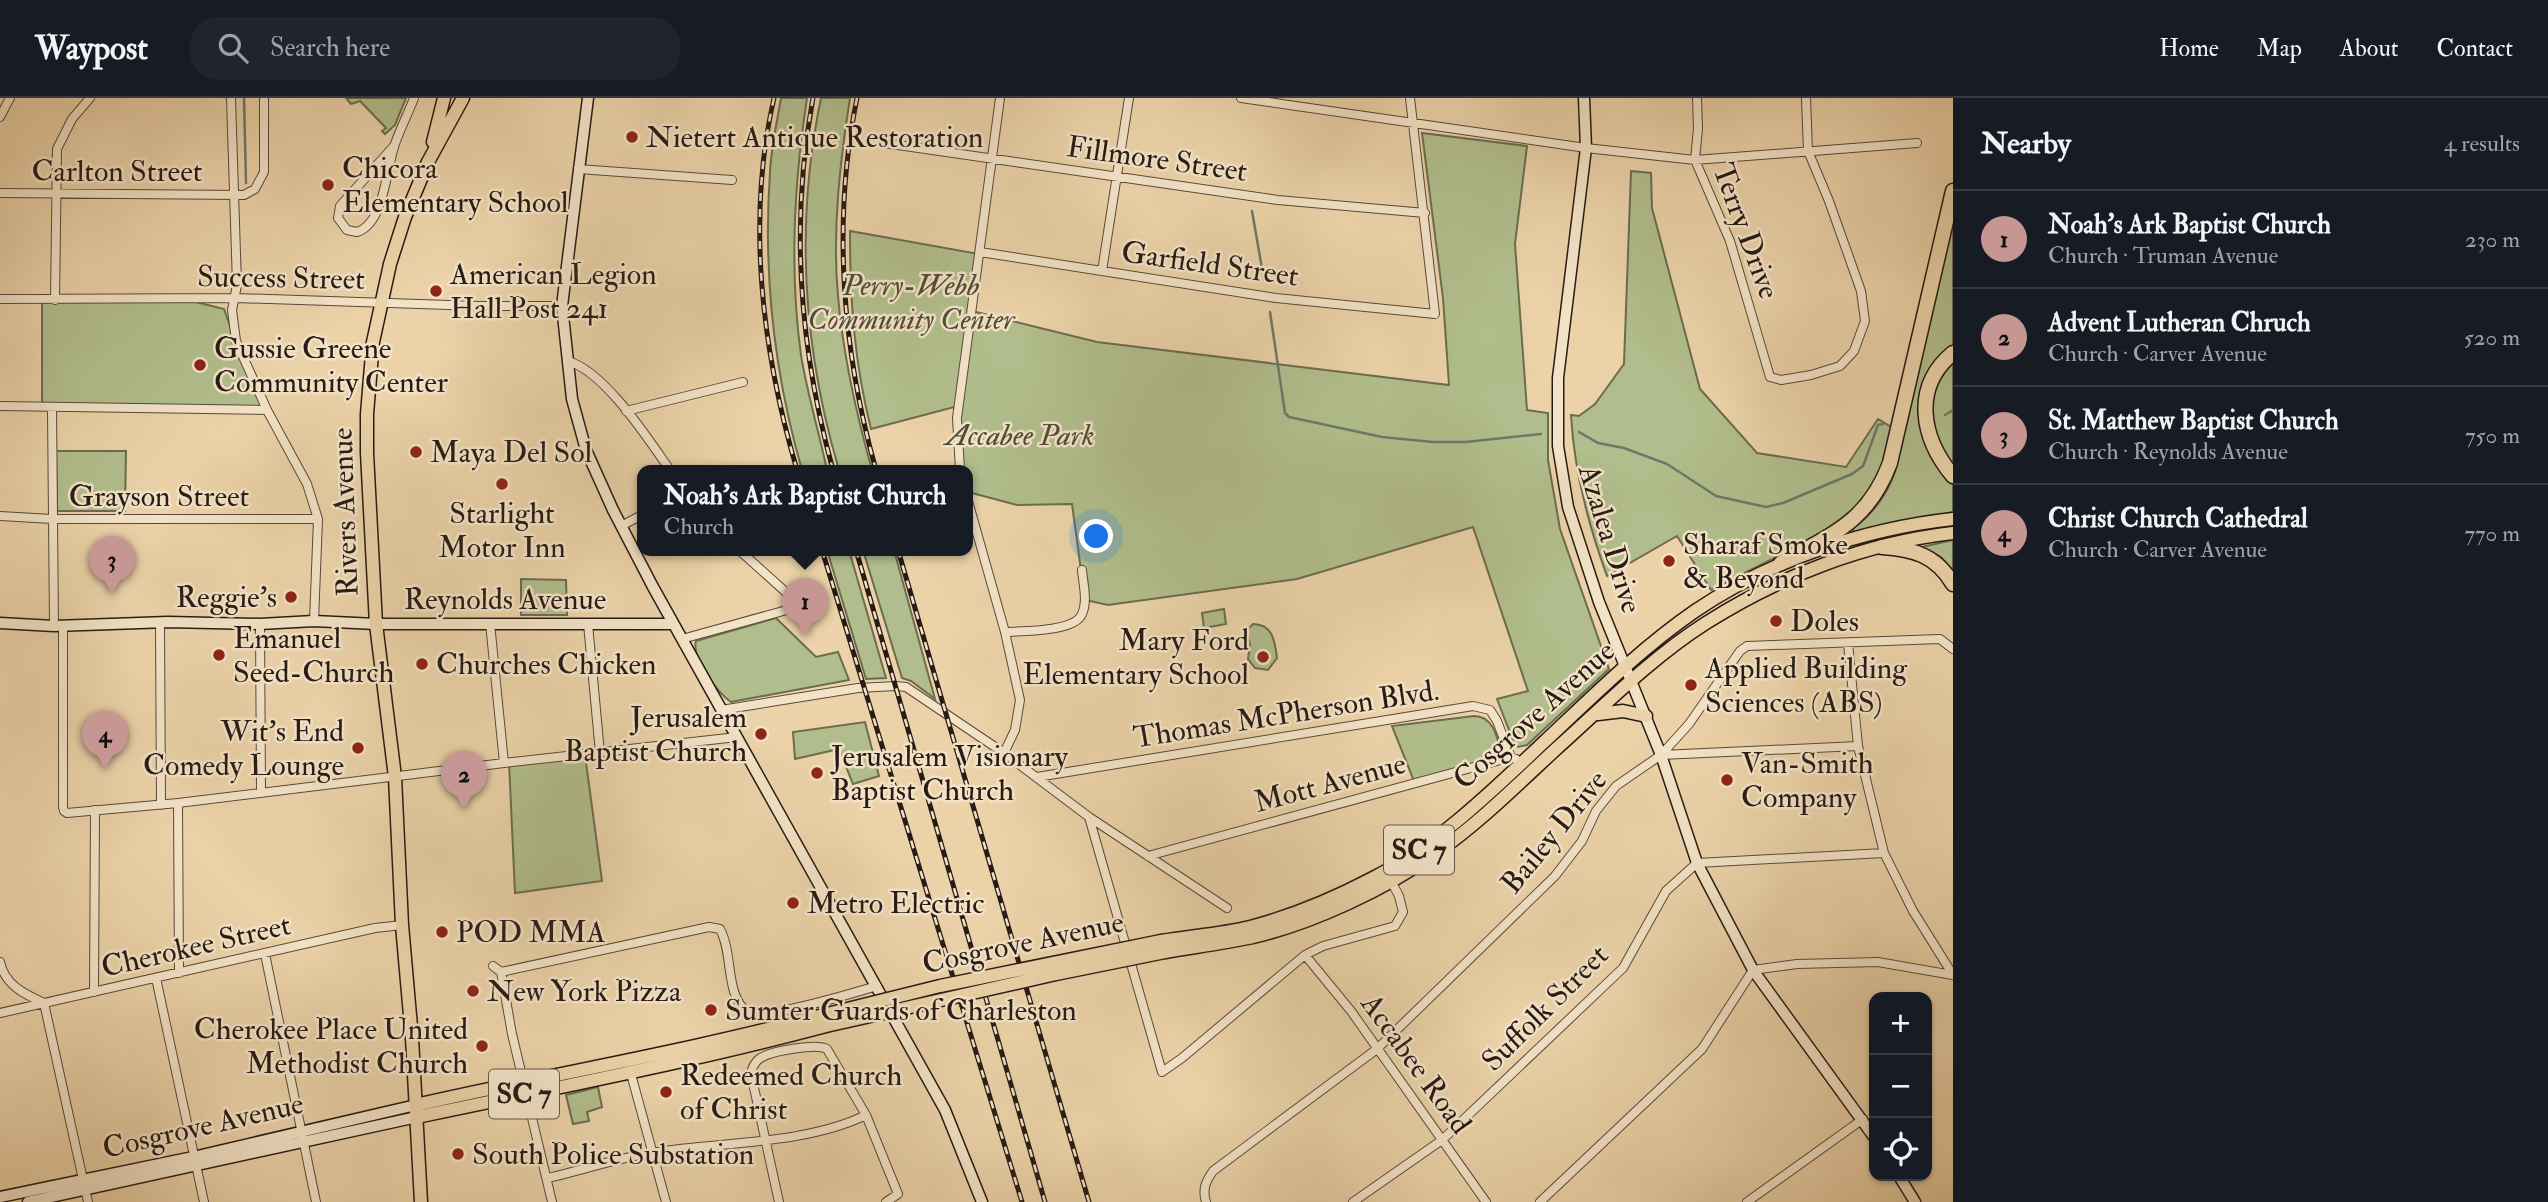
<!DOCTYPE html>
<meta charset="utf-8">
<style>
:root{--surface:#171b24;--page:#20242c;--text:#f1f3f6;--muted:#9ea1a6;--line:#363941;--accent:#c59692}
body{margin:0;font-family:"IM FELL Double Pica",serif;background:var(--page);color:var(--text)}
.controls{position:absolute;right:21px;bottom:21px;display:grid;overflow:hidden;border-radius:14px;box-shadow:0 2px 5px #0004}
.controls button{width:63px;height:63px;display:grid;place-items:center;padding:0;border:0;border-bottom:2px solid var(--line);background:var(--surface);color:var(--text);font:35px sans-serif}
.you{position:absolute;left:1097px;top:439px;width:24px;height:24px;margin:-18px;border:5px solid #fff;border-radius:50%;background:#1a73e8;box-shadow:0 0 0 10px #1a73e833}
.badge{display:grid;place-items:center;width:46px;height:46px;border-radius:50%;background:var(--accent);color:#111;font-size:23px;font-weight:700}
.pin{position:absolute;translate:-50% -58px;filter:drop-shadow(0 2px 4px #0008)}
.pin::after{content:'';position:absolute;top:37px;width:24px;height:21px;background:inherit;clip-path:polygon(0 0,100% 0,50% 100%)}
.popup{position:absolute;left:637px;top:367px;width:336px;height:91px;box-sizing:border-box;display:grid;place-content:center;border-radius:14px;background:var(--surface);filter:drop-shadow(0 2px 5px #0005);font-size:23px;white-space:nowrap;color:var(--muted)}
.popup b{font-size:26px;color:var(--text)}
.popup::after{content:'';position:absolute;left:50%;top:100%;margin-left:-14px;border:14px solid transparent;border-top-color:var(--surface)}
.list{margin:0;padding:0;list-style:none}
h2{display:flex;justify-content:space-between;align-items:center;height:91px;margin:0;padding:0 28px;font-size:30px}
h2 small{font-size:23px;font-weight:400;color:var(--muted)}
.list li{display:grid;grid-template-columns:46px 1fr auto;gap:21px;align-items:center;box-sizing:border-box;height:98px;padding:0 28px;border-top:2px solid var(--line)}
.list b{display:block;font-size:26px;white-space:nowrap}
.list p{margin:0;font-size:23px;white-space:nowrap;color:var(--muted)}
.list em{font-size:23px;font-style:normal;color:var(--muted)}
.icon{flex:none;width:38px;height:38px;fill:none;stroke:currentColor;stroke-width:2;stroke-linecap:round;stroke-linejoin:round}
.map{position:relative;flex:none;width:1953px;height:1104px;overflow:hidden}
header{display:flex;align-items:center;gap:42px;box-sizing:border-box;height:98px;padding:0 35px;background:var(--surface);border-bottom:2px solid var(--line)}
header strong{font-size:33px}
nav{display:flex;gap:38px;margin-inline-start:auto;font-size:24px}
.search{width:490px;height:63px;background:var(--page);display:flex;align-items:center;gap:18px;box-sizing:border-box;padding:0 24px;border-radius:28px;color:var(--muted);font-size:26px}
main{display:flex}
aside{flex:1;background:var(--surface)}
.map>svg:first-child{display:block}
.green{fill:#b1bd8c;stroke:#6c6c50;stroke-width:2}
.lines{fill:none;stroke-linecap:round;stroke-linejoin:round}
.stream{stroke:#6c796b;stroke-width:2.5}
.street-casing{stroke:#59493a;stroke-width:10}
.secondary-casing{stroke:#281b15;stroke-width:13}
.primary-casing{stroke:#281b15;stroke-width:15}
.highway-casing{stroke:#281b15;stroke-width:17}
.street{stroke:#f2e2c6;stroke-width:8}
.secondary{stroke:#f2e2c6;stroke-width:10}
.primary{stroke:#ebd2a8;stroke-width:12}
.highway{stroke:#ebd2a8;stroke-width:14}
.rail-casing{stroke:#281b15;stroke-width:5}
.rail{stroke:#f2e2c6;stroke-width:2.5;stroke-dasharray:8;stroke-linecap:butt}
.primary-bridge-casing{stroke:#281b15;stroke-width:15;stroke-linecap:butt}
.primary-bridge{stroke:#ebd2a8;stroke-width:12}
.poi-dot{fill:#8f2418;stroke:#f2e2c6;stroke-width:2.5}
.labels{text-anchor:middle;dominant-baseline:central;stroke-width:5;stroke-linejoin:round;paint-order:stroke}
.shield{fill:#f2e2c6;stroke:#65574a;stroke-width:2}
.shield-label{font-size:28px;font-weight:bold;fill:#281b15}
.poi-label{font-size:30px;fill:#281b15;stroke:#f2e2c6;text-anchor:start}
.street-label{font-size:30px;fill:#281b15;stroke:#f2e2c6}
.park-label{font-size:30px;font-style:italic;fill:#514c39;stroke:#f2e2c6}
</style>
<header>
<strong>Waypost</strong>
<div class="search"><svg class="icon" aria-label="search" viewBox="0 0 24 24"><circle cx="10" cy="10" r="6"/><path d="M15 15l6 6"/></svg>Search here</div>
<nav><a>Home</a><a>Map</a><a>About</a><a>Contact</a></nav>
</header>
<main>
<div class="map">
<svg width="1953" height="1104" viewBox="0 0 1953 1104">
<rect width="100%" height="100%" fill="#ebd2a8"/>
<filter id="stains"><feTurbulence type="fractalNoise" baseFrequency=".00286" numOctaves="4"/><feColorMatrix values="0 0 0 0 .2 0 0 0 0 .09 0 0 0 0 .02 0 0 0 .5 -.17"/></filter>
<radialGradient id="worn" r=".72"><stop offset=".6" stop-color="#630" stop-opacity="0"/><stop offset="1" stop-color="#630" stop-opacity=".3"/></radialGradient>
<path class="green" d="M346,0H406L395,27L385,36L382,33L386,30L360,3L351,6Z
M781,0H807C794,85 789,171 801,257C807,295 819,334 827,372H802C774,275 763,175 770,74C771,50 777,24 781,0Z
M821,0H850C840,64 832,133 838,198C843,257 856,315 872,372H839C803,250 795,125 821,0Z
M1422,35L1527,48L1515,146L1527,312L1548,315V362L1560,431L1609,571L1527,647L1518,649L1514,645L1497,601L1528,593L1473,429L1297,481L1108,507L1085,502L1072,406L1017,407L968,394V372H960L958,308L871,331C854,263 850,203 850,133L979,156L972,213L1097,244L1449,287L1443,200Z
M1631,73L1651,75L1652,110L1700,291L1757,355L1846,369L1878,321L1893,330L1881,379L1840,427L1711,492L1677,438L1607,478C1588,426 1574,373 1571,317L1579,318L1595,306L1624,266Z
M1953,124V249L1936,264L1923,287L1919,314L1923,336L1930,357L1953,384V414L1853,435V431C1874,414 1886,399 1895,374Z
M42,202H188L224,211L238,250L267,312L42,310Z
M1953,264V368C1929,338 1921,291 1953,264Z
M56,353H126L125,413H57Z
M1953,442V473L1941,459L1922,449Z
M827,452H849L886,580L866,581Z
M863,452H894L935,601L911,583L902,580Z
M521,481L566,482L567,517H521Z
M1224,511L1226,526L1204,530L1202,515Z
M776,520L816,559L838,554L849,582L731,604C718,595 691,560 696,543Z
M1253,526C1273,526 1275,544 1277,560L1268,572L1255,570L1248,561L1250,547L1247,532Z
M1474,618C1493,618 1497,638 1501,654L1496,659L1414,683L1392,628Z
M865,624L879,678L853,686L839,651L795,661L793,634Z
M585,657L602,783L515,795L509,664Z
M598,989L602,1009L587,1014L589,1023L573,1026L566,997Z"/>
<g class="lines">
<path class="stream" d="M244,0L246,85
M1252,113L1264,182
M1270,214L1285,315L1289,319L1382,339L1433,344H1466L1541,336
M1945,317L1953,312
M1579,334L1598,345L1624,350L1667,366L1716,398L1766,409L1783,405L1852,376L1863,368L1878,327L1883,326"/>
<defs>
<path id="street" d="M231,0L237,187L232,212L236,243L267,312L307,386L318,421L314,523
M1241,0L1586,50L1695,62L1917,45
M1697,0L1698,30L1695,62L1730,143L1770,279L1781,282L1811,277L1840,268L1854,253L1865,223L1861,193L1829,103L1808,53L1806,0
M0,19L10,0
M884,45L1278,102L1425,115
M394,48L340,108L338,120L347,132L357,134C385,125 386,70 395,46C400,31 408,16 414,0
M578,71L732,82
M0,95L244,97L255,91L264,74V0
M980,154L1276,200L1435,216L1410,0
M1102,173L1129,0
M0,201L236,200L479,208H562
M55,202L57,51L72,21L90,0
M567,263C604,272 648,341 670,372
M0,308L267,312
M52,310L54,528
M626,313L743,284
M960,372L957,320L1000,0
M968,403L1005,534L1020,602L1015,632L1004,655
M0,418L52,421H318
M621,428L642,417
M160,524L161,707
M490,525L504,665
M260,526L261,695
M588,526L600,655
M63,527V709L64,713L67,715L178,705L504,665L737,639
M1005,534C1022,533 1075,534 1082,516C1088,503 1083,485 1082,472
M682,541L794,510L795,504L789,497L739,452
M1848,545L1858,648L1884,755L1913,813L1953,877
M721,612L858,590L896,588L906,589L1004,655L1089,719L1227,810
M1661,657L1858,648
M1037,679L1473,608L1490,612L1497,623L1511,659
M178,705L179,875
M1089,719L1162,974L1182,960L1305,857L1323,848L1395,828L1403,814L1399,798L1391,783
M1148,758L1511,659L1516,661
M265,856L316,1104
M1305,857L1351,913L1486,1104
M0,864C5,887 24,896 44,905L88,1104
M493,868L501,874L512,936L552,1104
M501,874L709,829L720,831C734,857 724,896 748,915C769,921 853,895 877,888
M156,880L204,1104
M94,894L95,712
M0,915L375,830L402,827
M631,976L666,1104
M548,1080C583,1072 620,1059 657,1054C723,1044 807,1046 866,1017
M779,1104L751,976C752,970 754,965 759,961C769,953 817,945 827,951L866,1017L898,1096L886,1104
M1206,1104C1202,1091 1206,1083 1213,1073L1377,951L1555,778L1582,743L1596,713L1616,688L1661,657L1689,626L1740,553L1747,548L1940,541L1953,551
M1353,1104L1442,1042L1623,870L1666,793L1697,765L1884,755
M1540,1104L1702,951L1753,872L1797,866L1878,864L1953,877
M1747,1104L1863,1021"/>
<path id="secondary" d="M588,0L562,208L572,301L586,352L613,412L653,489L945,1012L982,1104
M1584,0L1586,50L1558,280V348L1568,409L1599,504L1661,657L1697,765L1753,872L1874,1039
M0,525L54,528L168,524L260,526L314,523L376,526H673
M1899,1078L1915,1104
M0,1099L193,1059L416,1007
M28,1104L417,1019"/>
<path id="primary" d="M433,44L444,0
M1598,616L1623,613L1646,618
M1161,843C1190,838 1221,836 1250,829C1292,818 1335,800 1373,780C1437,747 1491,694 1543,645C1592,599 1640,551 1695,513C1770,462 1863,431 1953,421
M1165,854C1194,849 1224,845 1253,839C1313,825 1385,791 1436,755C1479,725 1517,687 1556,651C1604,608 1651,560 1706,525C1780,478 1866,445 1953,435
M416,1007C552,976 689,953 823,917
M417,1019C554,990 691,964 826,928
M421,1104L412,940L402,827L395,679L376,526L367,355V316L373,244L390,166L405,119L428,64L463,0"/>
<path id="highway" d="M1953,255C1911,290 1922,341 1953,378
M1882,449C1913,451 1936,457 1953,486
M1781,465C1832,436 1868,424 1890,365L1953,93"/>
</defs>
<use href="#street" class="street-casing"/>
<use href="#secondary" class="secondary-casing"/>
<use href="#primary" class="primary-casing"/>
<use href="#highway" class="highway-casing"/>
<use href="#street" class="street"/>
<use href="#secondary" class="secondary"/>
<use href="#primary" class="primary"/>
<use href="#highway" class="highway"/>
<defs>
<path id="rail" d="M774,0C746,122 762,253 797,372
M813,0C790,125 799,249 833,372
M857,0C832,123 842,252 876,372
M822,452L1022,1104
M856,452L1045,1104
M898,452L1089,1104"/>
</defs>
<use href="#rail" class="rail-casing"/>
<use href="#rail" class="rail"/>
<defs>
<path id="primary-bridge" d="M823,917L940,888L1161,843
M826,928L1056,876L1165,854"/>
</defs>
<use href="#primary-bridge" class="primary-bridge-casing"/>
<use href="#primary-bridge" class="primary-bridge"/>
</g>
<g class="poi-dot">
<circle cx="632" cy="39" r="7"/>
<circle cx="328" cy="87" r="7"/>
<circle cx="436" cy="193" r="7"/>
<circle cx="200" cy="267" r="7"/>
<circle cx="416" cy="354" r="7"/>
<circle cx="502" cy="386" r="7"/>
<circle cx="1669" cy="463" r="7"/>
<circle cx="291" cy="499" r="7"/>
<circle cx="1776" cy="523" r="7"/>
<circle cx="219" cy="557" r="7"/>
<circle cx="1263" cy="559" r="7"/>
<circle cx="422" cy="566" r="7"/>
<circle cx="1691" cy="587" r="7"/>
<circle cx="761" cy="636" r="7"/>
<circle cx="358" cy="650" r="7"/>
<circle cx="817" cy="675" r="7"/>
<circle cx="1727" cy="682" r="7"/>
<circle cx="793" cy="805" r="7"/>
<circle cx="442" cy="834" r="7"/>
<circle cx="473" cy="893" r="7"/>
<circle cx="711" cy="912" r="7"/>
<circle cx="482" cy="948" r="7"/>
<circle cx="666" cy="994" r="7"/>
<circle cx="458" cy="1056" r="7"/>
</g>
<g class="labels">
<g class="shield">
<rect x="1384" y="727.5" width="70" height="49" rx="5"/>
<rect x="489" y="971.5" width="70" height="49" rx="5"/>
</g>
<g class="shield-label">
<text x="1419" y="752">SC 7</text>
<text x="524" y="996">SC 7</text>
</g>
<g class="poi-label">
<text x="646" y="39">Nietert Antique Restoration</text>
<text x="342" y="70">Chicora<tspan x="342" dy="34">Elementary School</tspan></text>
<text x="450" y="176">American Legion<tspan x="450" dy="34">Hall Post 241</tspan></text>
<text x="214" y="250">Gussie Greene<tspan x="214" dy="34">Community Center</tspan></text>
<text x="430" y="354">Maya Del Sol</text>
<text x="502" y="415" text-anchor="middle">Starlight<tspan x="502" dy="34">Motor Inn</tspan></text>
<text x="1683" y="446">Sharaf Smoke<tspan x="1683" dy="34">&amp; Beyond</tspan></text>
<text x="277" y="499" text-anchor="end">Reggie's</text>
<text x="1790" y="523">Doles</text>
<text x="233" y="540">Emanuel<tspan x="233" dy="34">Seed-Church</tspan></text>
<text x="1249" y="542" text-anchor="end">Mary Ford<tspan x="1249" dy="34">Elementary School</tspan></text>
<text x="436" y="566">Churches Chicken</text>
<text x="1705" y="570">Applied Building<tspan x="1705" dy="34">Sciences (ABS)</tspan></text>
<text x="747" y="619" text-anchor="end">Jerusalem<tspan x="747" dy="34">Baptist Church</tspan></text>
<text x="344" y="633" text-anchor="end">Wit's End<tspan x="344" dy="34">Comedy Lounge</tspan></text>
<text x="831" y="658">Jerusalem Visionary<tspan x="831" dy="34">Baptist Church</tspan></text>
<text x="1741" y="665">Van-Smith<tspan x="1741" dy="34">Company</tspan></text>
<text x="807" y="805">Metro Electric</text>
<text x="456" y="834">POD MMA</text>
<text x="487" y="893">New York Pizza</text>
<text x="725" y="912">Sumter Guards of Charleston</text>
<text x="468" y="931" text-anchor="end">Cherokee Place United<tspan x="468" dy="34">Methodist Church</tspan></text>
<text x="680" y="977">Redeemed Church<tspan x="680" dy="34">of Christ</tspan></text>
<text x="472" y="1056">South Police Substation</text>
</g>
<g class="street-label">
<text transform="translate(1157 61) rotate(8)">Fillmore Street</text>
<text x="117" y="73">Carlton Street</text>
<text transform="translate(1746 133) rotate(70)">Terry Drive</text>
<text transform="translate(1210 166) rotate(8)">Garfield Street</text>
<text transform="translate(281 180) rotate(1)">Success Street</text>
<text x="159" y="398">Grayson Street</text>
<text transform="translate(345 414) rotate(-92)">Rivers Avenue</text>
<text transform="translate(1610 441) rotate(73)">Azalea Drive</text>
<text x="505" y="501">Reynolds Avenue</text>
<text transform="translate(1286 616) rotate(-9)">Thomas McPherson Blvd.</text>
<text transform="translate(1534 617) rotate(-42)">Cosgrove Avenue</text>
<text transform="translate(1330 685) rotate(-15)">Mott Avenue</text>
<text transform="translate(1554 734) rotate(-51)">Bailey Drive</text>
<text transform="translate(1023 845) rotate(-12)">Cosgrove Avenue</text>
<text transform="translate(196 848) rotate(-13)">Cherokee Street</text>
<text transform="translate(1545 910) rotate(-45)">Suffolk Street</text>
<text transform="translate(1416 966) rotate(54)">Accabee Road</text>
<text transform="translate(203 1028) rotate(-13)">Cosgrove Avenue</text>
</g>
<g class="park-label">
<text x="911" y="187">Perry-Webb<tspan x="911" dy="34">Community Center</tspan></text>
<text x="1020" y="337">Accabee Park</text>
</g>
</g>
<rect width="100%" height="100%" filter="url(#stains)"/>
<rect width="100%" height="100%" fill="url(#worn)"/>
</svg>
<div class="controls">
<button>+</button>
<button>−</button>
<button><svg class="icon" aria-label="locate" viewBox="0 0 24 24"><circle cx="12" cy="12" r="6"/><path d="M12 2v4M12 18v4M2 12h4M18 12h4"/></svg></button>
</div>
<div class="you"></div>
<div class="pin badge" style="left:805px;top:538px">1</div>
<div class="popup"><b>Noah's Ark Baptist Church</b>Church</div>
<div class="pin badge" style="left:464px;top:711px">2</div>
<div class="pin badge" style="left:112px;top:496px">3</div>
<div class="pin badge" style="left:105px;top:671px">4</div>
</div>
<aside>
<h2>Nearby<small>4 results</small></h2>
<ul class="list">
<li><span class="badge">1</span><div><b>Noah's Ark Baptist Church</b><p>Church · Truman Avenue</p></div><em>230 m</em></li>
<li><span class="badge">2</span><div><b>Advent Lutheran Chruch</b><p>Church · Carver Avenue</p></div><em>520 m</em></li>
<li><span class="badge">3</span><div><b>St. Matthew Baptist Church</b><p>Church · Reynolds Avenue</p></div><em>750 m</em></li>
<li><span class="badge">4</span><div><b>Christ Church Cathedral</b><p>Church · Carver Avenue</p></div><em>770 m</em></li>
</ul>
</aside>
</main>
